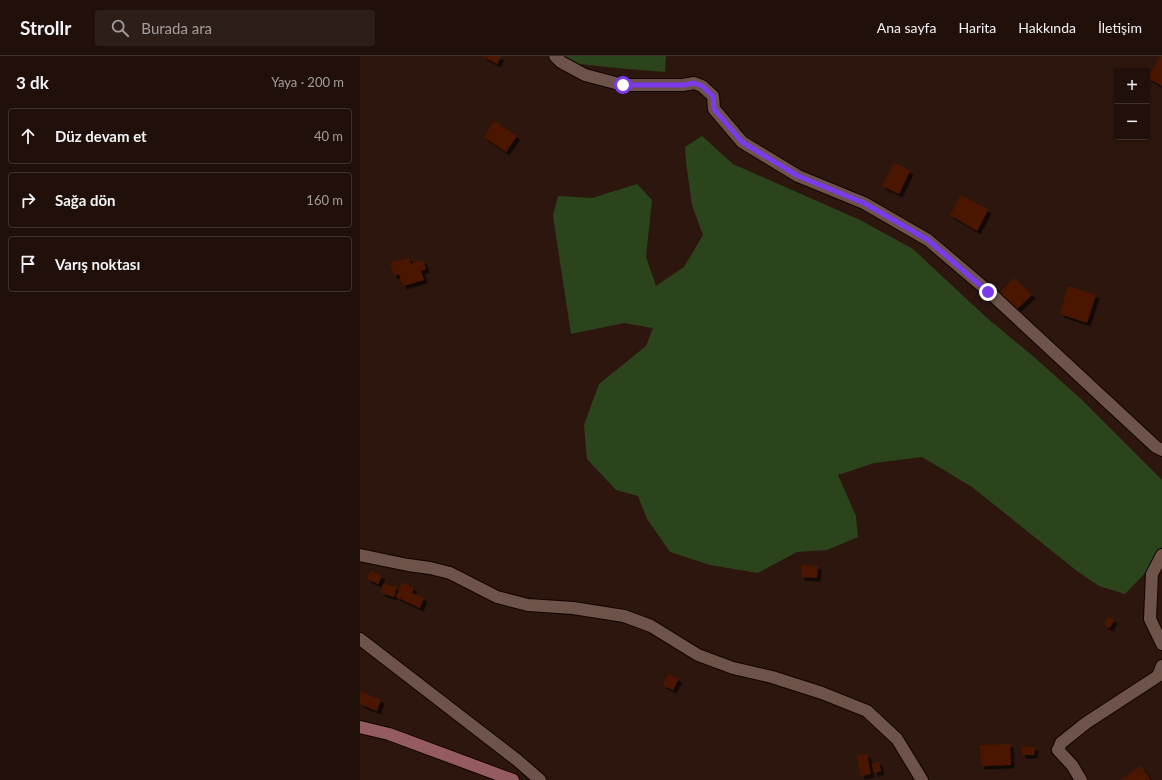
<!DOCTYPE html>
<html lang="tr">
<meta charset="utf-8">
<style>
:root{--surface:#21100a;--page:#2d1e18;--text:#f1f3f6;--muted:#a29d9c;--line:#3e302b}
body{margin:0;font-family:Lato,sans-serif;background:var(--page);color:var(--text)}
.controls{position:absolute;right:12px;top:12px;display:grid;overflow:hidden;border-radius:4px;box-shadow:0 1px 3px #0004}
.controls button{width:36px;height:36px;display:grid;place-items:center;padding:0;border:0;border-bottom:1px solid var(--line);background:var(--surface);color:var(--text);font:20px sans-serif}
.stop{position:absolute;width:12px;height:12px;margin:-9px;border:3px solid #7c3aed;border-radius:50%;background:#fff}
.stop.end{background:#7c3aed;border-color:#fff;box-shadow:0 1px 4px #0008}
.list{margin:0;padding:0;list-style:none}
h2{display:flex;justify-content:space-between;align-items:center;height:52px;margin:0;padding:0 16px;font-size:17px}
h2 small{font-size:13px;font-weight:400;color:var(--muted)}
.list li{display:grid;grid-template-columns:26px 1fr auto;gap:12px;align-items:center;box-sizing:border-box;height:56px;margin:0 8px 8px;padding:0 8px;border:1px solid var(--line);border-radius:4px}
.list b{display:block;font-size:15px;white-space:nowrap}
.list em{font-size:13px;font-style:normal;color:var(--muted)}
.icon{flex:none;width:22px;height:22px;fill:none;stroke:currentColor;stroke-width:2;stroke-linecap:round;stroke-linejoin:round}
.map{position:relative;flex:none;width:802px;height:724px;overflow:hidden}
header{display:flex;align-items:center;gap:24px;box-sizing:border-box;height:56px;padding:0 20px;background:var(--surface);border-bottom:1px solid var(--line)}
header strong{font-size:19px}
nav{display:flex;gap:22px;margin-inline-start:auto;font-size:14px}
.search{width:280px;height:36px;background:var(--page);display:flex;align-items:center;gap:10px;box-sizing:border-box;padding:0 14px;border-radius:4px;color:var(--muted);font-size:15px}
main{display:flex}
aside{flex:1;background:var(--surface)}
.map>svg:first-child{display:block}
.green{fill:#2c441c}
.building{fill:#4c1800;filter:url(#shadow)}
.lines{fill:none;stroke-linecap:round;stroke-linejoin:round}
.street-casing{stroke:#130300;stroke-width:14}
.secondary-casing{stroke:#130300;stroke-width:14}
.street{stroke:#6d5349;stroke-width:12}
.secondary{stroke:#945c61;stroke-width:12}
.route{stroke:#7c3aed;stroke-width:5}
</style>
<header>
<strong>Strollr</strong>
<div class="search"><svg class="icon" aria-label="search" viewBox="0 0 24 24"><circle cx="10" cy="10" r="6"/><path d="M15 15l6 6"/></svg>Burada ara</div>
<nav><a>Ana sayfa</a><a>Harita</a><a>Hakkında</a><a>İletişim</a></nav>
</header>
<main>
<aside>
<h2>3 dk<small>Yaya · 200 m</small></h2>
<ul class="list">
<li><svg class="icon" aria-label="ahead" viewBox="0 0 24 24"><path d="M12 20V5M6 11l6-6 6 6"/></svg><div><b>Düz devam et</b></div><em>40 m</em></li>
<li><svg class="icon" aria-label="right" viewBox="0 0 24 24"><path d="M7 20v-9h11M14 6l5 5-5 5"/></svg><div><b>Sağa dön</b></div><em>160 m</em></li>
<li><svg class="icon" aria-label="arrive" viewBox="0 0 24 24"><path d="M6 21V4h12l-3 4 3 4H6"/></svg><div><b>Varış noktası</b></div></li>
</ul>
</aside>
<div class="map">
<svg width="802" height="724" viewBox="0 0 802 724">
<defs>
<filter id="shadow"><feDropShadow dx="3.5" dy="3.5" stdDeviation="0" flood-color="#0009"/></filter>
</defs>
<rect width="100%" height="100%" fill="#2c160e"/>
<path class="green" d="M204,0H306L305,16L267,13L219,8Z
M342,80L373,108L500,164L553,193L627,262L674,301L720,342L802,424V491L789,513L765,538L739,530L717,515L612,431L562,401L514,407L478,419L496,460L498,481L467,494L437,496L398,517L350,509L310,496L287,463L278,440L256,434L227,403L224,369L239,328L286,290L293,272L264,267L211,278L193,160L198,140L232,142L277,128L292,144L286,201L296,230L324,211L343,179L332,149L326,106L325,91Z"/>
<path class="building" d="M122,0H141L137,8Z
M800,0H802V30L788,22Z
M134,65L157,80L146,96L124,81Z
M534,107L550,115L539,138L522,130Z
M601,139L628,154L617,175L590,159Z
M49,202L51,208L63,204L66,213L61,215L64,224L43,230L39,218L34,220L30,207Z
M655,222L672,239L654,256L638,238Z
M708,230L736,239L727,267L700,258Z
M442,509L458,510L457,522L441,521Z
M11,515L22,520L18,528L7,523Z
M42,526L54,532L52,537L64,542L60,552L36,541Z
M23,528L37,531L34,541L21,537Z
M748,561L754,564L750,572L744,569Z
M308,618L319,623L313,634L303,629Z
M0,635L21,644L17,655L0,648Z
M650,688L651,709L621,710L620,689Z
M662,691H675L674,699H662Z
M507,698L511,718L501,720L497,700Z
M519,706L521,715L514,717L512,708Z
M781,710L791,724H760Z"/>
<g class="lines">
<defs>
<path id="street" d="M195,0L201,6L225,19L263,29H323L334,27L342,30L353,40L354,53L382,86L438,120L504,147L568,184L628,235L796,391L802,394
M0,499L48,509L70,512L90,517L137,541L168,549L213,552L264,560L291,570L338,599L373,612L412,621L462,637L507,655L537,683L562,724
M802,499L792,518L790,563L802,588
M0,583L157,704L180,724
M721,724L712,709L698,694L701,687L726,667L798,620L802,610"/>
<path id="secondary" d="M0,671L29,678L153,724"/>
</defs>
<use href="#street" class="street-casing"/>
<use href="#secondary" class="secondary-casing"/>
<use href="#street" class="street"/>
<use href="#secondary" class="secondary"/>
</g>
<g class="lines">
<path class="route" d="M263,29H323L334,27L342,30L353,40L354,53L382,86L438,120L504,147L568,184L628,236"/>
</g>
</svg>
<div class="controls">
<button>+</button>
<button>−</button>
</div>
<div class="stop" style="left:263px;top:29px"></div>
<div class="stop end" style="left:628px;top:236px"></div>
</div>
</main>
